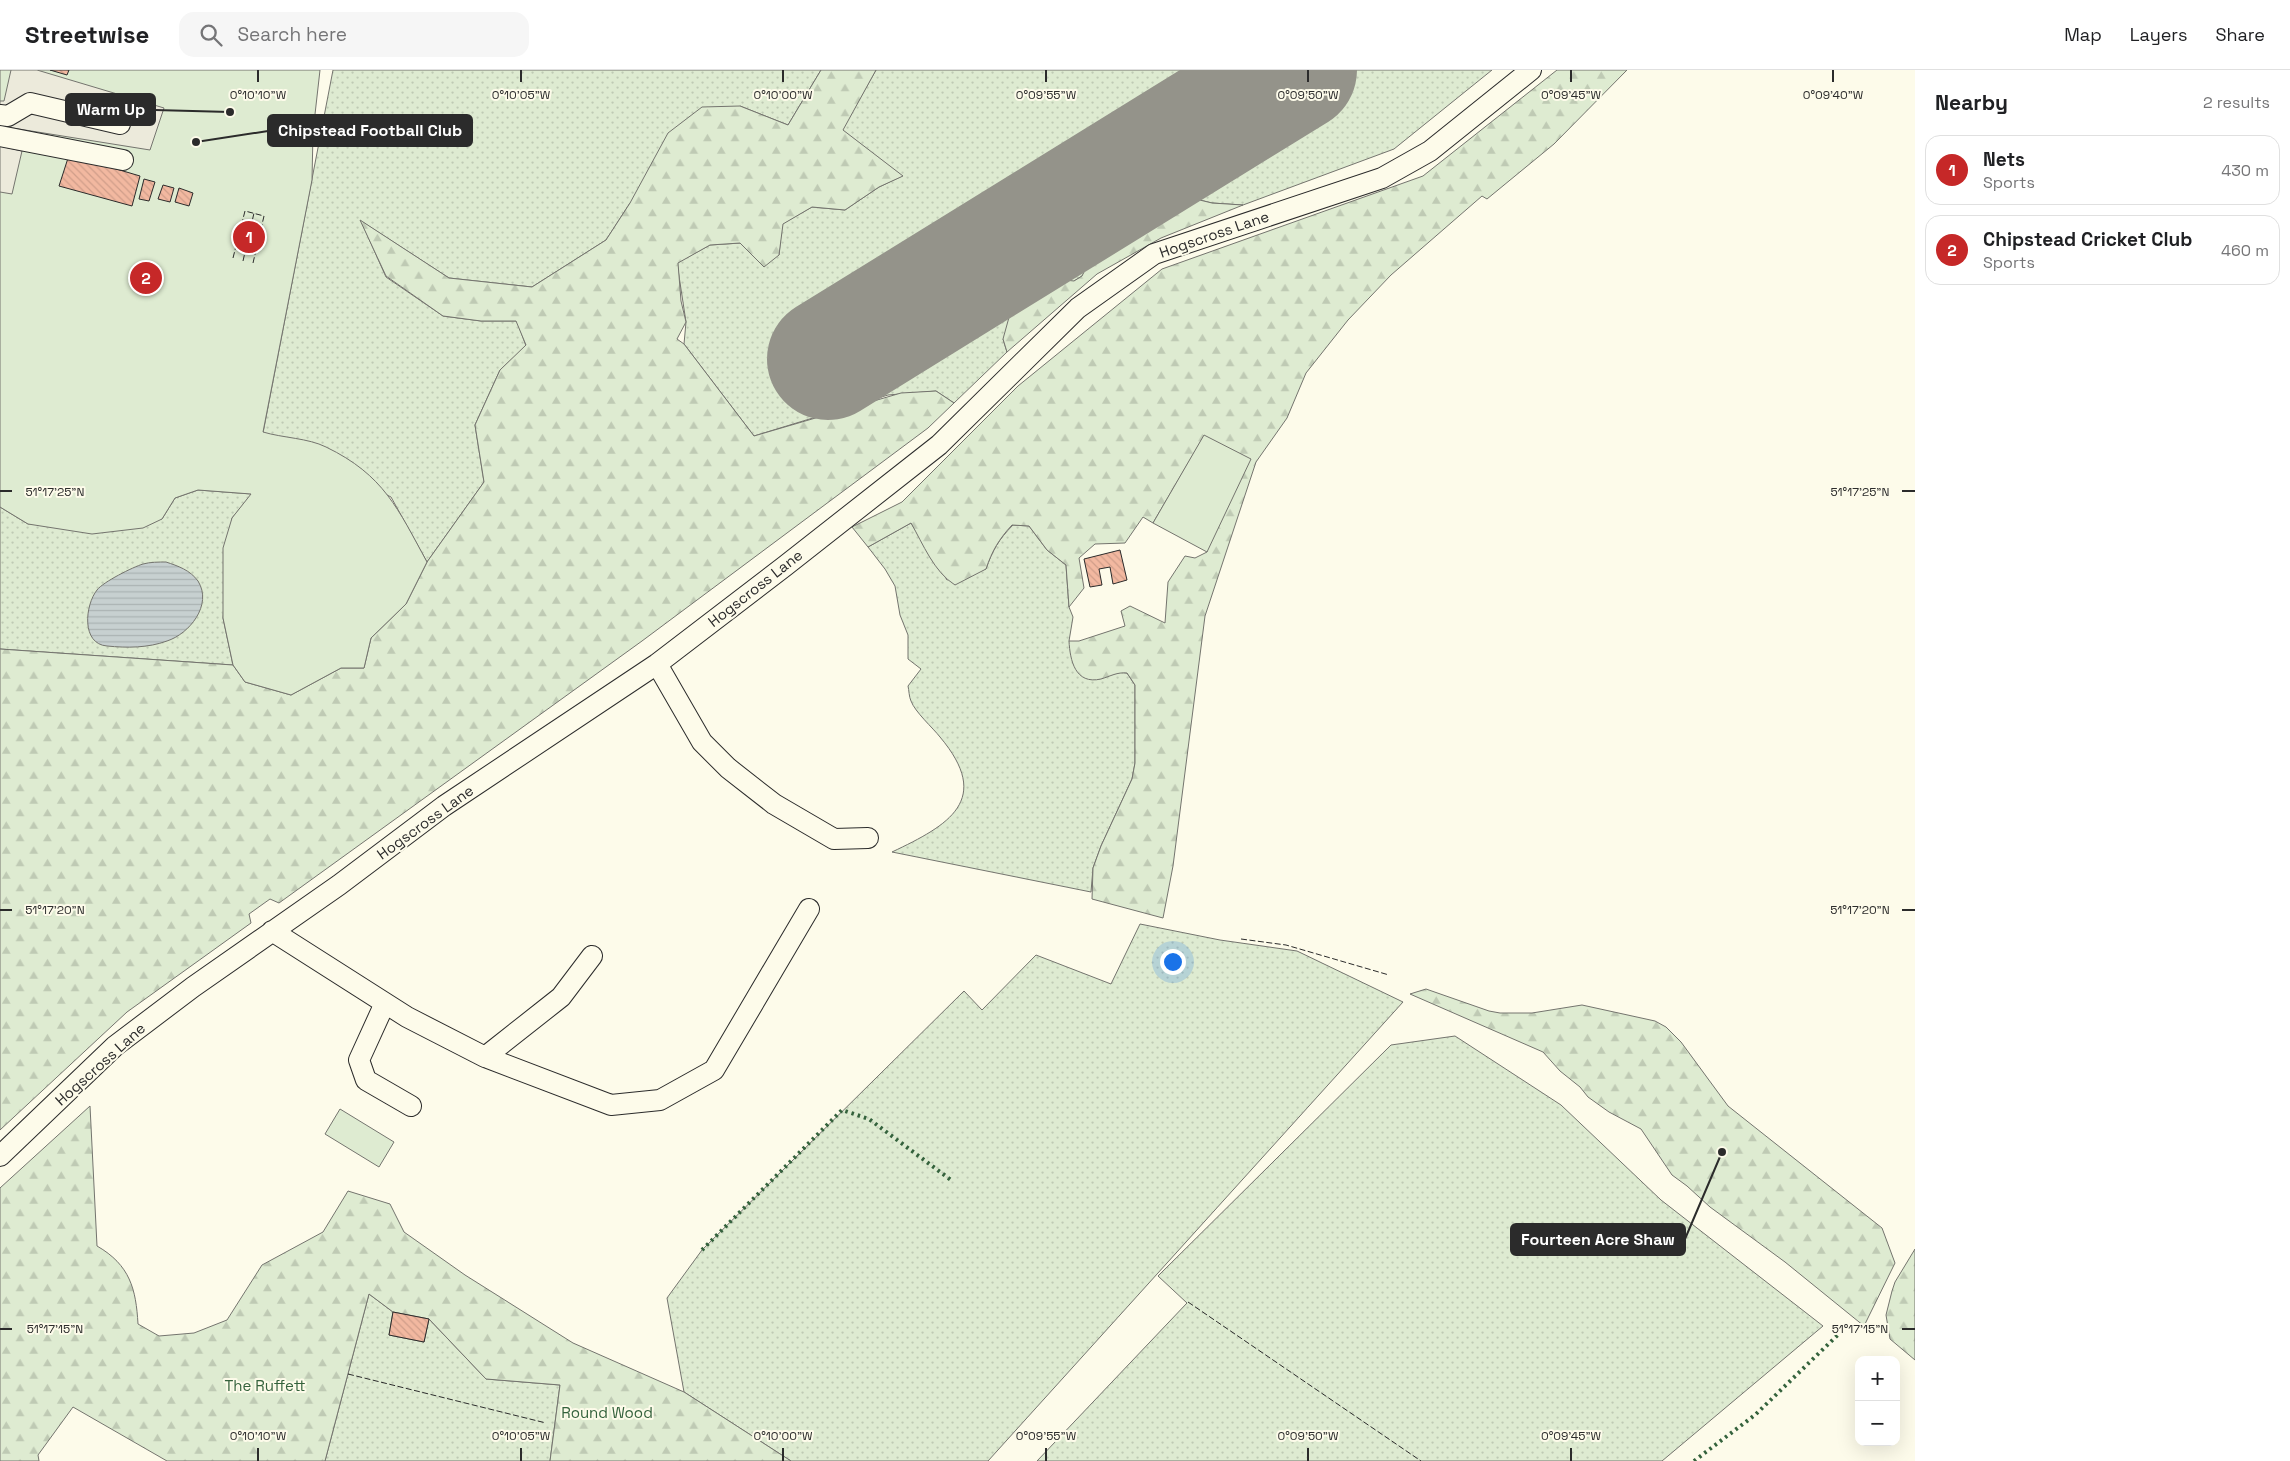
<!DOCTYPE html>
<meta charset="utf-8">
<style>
:root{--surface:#fff;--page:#f6f6f6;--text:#202124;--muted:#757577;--line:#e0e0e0;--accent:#c62828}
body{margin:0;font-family:"Space Grotesk",sans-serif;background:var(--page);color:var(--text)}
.controls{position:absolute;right:15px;bottom:15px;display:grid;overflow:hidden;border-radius:10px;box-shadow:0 5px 20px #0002}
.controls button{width:45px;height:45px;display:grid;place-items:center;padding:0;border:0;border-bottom:1px solid var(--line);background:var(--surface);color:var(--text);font:25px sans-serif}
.you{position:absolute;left:1172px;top:891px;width:18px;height:18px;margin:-12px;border:4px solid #fff;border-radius:50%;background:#1a73e8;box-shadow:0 0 0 8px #1a73e833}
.badge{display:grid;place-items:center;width:32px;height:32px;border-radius:50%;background:var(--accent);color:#fff;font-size:16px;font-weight:700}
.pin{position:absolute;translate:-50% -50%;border:2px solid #fff;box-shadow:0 1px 5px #0006}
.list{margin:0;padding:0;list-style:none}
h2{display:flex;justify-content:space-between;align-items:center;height:65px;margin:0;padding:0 20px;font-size:21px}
h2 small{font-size:16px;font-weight:400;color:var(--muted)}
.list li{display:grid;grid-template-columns:32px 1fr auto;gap:15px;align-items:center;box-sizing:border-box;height:70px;margin:0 10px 10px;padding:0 10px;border:1px solid var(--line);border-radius:15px}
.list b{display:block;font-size:19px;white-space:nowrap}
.list p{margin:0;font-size:16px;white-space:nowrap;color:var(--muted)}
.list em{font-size:16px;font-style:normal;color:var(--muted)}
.icon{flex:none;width:28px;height:28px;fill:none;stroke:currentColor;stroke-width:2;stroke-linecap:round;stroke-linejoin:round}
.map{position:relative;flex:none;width:1915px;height:1391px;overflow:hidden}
header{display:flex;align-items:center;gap:30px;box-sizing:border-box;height:70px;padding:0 25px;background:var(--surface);border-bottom:1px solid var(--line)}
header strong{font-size:24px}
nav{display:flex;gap:28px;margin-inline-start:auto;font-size:18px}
.search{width:350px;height:45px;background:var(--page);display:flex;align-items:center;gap:12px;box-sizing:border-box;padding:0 18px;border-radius:15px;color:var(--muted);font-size:19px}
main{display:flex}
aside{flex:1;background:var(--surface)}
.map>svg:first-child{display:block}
.grass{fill:url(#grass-dots);stroke:#74746e}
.forest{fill:url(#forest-firs);stroke:#74746e}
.park{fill:#deebd1;stroke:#74746e}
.parking{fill:#eceadb;stroke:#74746e}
.water{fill:url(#water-rules);stroke:#74746e}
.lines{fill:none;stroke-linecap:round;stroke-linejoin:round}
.runway{stroke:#94938a;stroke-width:122}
.building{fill:url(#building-back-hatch);stroke:#2b2b2b}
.minor-casing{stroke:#2b2b2b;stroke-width:22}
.minor{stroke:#fdfbea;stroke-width:20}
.hedge{stroke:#34623c;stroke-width:4;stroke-dasharray:2.5 4;stroke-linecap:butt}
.fence{stroke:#2b2b2b;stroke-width:1;stroke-dasharray:6 2.5;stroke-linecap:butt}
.ticks{fill:none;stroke:#2b2b2b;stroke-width:2}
.labels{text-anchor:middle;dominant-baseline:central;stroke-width:4;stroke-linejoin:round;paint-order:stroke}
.street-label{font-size:15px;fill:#2b2b2b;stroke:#fdfbea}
.park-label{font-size:15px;fill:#34623c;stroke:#fdfbea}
.ticks-label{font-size:12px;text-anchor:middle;fill:#2b2b2b;stroke:#fdfbea;stroke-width:4;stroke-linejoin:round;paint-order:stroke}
.leader{fill:none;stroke:#2b2b2b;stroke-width:2}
.callout-dot{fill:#2b2b2b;stroke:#fdfbea;stroke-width:2}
.callout{fill:#2b2b2b;stroke:#2b2b2b;stroke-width:2}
.callout-label{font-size:16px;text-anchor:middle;font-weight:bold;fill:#fff}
</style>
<header>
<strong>Streetwise</strong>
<div class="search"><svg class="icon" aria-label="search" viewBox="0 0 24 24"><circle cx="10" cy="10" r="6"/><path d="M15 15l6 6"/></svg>Search here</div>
<nav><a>Map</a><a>Layers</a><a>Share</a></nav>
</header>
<main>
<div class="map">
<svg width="1915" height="1391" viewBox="0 0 1915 1391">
<defs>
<pattern id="grass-dots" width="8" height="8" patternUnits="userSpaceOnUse" patternTransform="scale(1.25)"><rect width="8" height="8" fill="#deebd1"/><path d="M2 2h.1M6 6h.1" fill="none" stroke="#bfcab4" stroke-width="1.8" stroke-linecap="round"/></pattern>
<pattern id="forest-firs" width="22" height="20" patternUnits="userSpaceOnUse" patternTransform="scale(1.25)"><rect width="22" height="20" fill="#deebd1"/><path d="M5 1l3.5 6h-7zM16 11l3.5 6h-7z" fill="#bfcab4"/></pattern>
<pattern id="water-rules" width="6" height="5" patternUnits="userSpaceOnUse" patternTransform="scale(1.25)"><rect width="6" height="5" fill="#c7d0d0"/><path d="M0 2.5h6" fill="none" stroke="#abb3b3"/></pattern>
<pattern id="building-back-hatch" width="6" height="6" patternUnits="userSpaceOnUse" patternTransform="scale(1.25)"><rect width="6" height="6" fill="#f2b8a0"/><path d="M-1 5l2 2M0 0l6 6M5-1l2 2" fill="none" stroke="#d09e8a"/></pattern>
</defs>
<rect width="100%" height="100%" fill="#fdfbea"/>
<path class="grass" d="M333,0H821L788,55L740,36L630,133L606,170L532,217L449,208L361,151L386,207L443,246L481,251H517L526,276L500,300L475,355L484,412L427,492L391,427L263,363Z
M876,0H1492L1394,79L1243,135L1212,133L1179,125L1122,143L1113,169L1082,206L1074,211L1003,269L1007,282L954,333L936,321L888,325L754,366L684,274L686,252L677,193L710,175L741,173L779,185L782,154L812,137L845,140L879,117L902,106L842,60Z
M198,420L252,424L232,448L223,548L233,595L0,579V437L28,454L162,449L175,428Z
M911,453L947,510L986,499C992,481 999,469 1013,455L1029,456L1047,480L1066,495L1069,537L1073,547L1069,571L1099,609L1117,602L1127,603L1135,615V693L1132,709L1101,776L1093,798L1091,822L892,782C949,755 993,730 940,667C933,658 915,642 911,631C909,627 909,620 908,616L921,599L908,589V565L900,545L895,516L885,499L868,477Z
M1140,854L1220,870L1297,881L1403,932L988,1391H791L684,1322L667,1228L702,1180L964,921L982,940L1036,885L1111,914Z
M1455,966L1561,1035L1661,1130L1823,1256L1662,1391H1037L1187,1233L1158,1206L1391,975Z
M369,1224L393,1242L389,1265L424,1272L429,1249L486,1309L560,1315L550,1391H325Z"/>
<path class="forest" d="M821,0H876L843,60L903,106L879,117L845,140L812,137L783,154L779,185L764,197L740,173L710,175L678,193L681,231L686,252L677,269L684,274L754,366L901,323L936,321L954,333L928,358L642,571L279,833L270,829L249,844L251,853L127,942L0,1060V579L233,595L245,612L291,625L341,598H364L371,568L406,534L427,492L484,412L475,355L500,300L526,275L516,251H481L443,246L386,206L360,150L449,208L532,217L606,170L630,133L668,63L702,37L740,36L788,55Z
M1557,0H1627L1554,74L1487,129L1482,126L1391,205L1348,250L1306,303L1287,348L1256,392L1205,546L1173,796L1163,848L1092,829L1093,798L1101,776L1132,709L1135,693V615L1127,603C1117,602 1111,606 1101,609C1075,615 1070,590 1069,571H1079L1125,556L1121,541L1130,536L1165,553L1168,512L1185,486L1195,488L1207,482L1204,366L1153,453L1143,447L1125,473L1095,474L1079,488L1084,518L1069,537L1066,495L1047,480L1029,456L1012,455C999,469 992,481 986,499L955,515C934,502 923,474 911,453L868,477L852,457L902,432L1018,316L1162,199L1423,106Z
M1179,125L1212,133L1243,135L1161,168L1097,204L1007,282L1003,269L1016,222L1028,212L1056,209L1074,211L1082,206L1087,196L1113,169L1122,143L1144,129Z
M1426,919L1489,941L1500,943H1532L1582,935L1655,951L1666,957L1681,972L1728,1036L1882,1158L1895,1193L1864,1256L1785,1192L1710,1137L1687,1116L1672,1105L1641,1059L1609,1042L1588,1027L1580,1017L1560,1001L1543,982L1410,924Z
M90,1036L97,1176C130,1195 136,1219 138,1254L159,1266L194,1263L227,1250L262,1195L323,1162L348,1121L390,1134L404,1162L465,1205L573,1273L684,1322L791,1391H550L560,1315L486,1309L429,1249L393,1242L369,1224L325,1391H167L73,1337L38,1385L39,1391H0V1118Z
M1915,1179V1290L1890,1269L1886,1245L1892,1221L1895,1212Z"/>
<path class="park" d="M0,0H320L313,62L312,110L263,362C283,368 308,368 326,377C384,405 398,439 427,492L406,534L371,568L364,598H341L291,625L245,612L233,595L223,548V478L232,448L251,424L198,420L175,428L162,449L143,458L92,464L28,454L0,437Z
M1204,365L1251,389L1207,482L1153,453Z
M340,1039L394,1072L379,1097L325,1064Z"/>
<path class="parking" d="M11,0H37L164,38L150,80L0,56V31H4Z
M0,76L22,81L12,124L0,122Z"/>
<path class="water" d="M166,492C178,496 190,500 198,511C213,535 189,564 167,571C148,578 127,578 107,576C81,574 85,535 97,520C103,512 133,497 143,494C150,492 159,492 166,492Z"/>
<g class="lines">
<path class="runway" d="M828,289L1296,0"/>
</g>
<path class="building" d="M50,0H69L67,5Z
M69,85L140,106L132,136L59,116Z
M144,109L155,112L149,131L139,129Z
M163,115L174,118L170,132L158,129Z
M179,118L193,123L189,136L175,132Z
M1120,480L1127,510L1113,514L1110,497L1099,499L1102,515L1090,517L1084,489Z
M393,1242L429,1249L424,1272L389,1265Z"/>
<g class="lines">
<defs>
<path id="minor" d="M0,45L8,46L30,33L120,54
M0,66L123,90
M657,594L702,672L728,698L774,734L834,769L868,768
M272,861L407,947L485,987L561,927L592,886
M385,933L359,990L366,1010L411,1036
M485,987L611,1035L660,1030L714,1000L809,839
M0,1086L115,976L193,917L339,815L444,736L657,594L785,496L939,375L1078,238L1154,184L1382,108L1430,81L1531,0"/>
</defs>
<use href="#minor" class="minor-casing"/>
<use href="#minor" class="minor"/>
<path class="hedge" d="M702,1180L842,1040L869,1049L951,1110
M1694,1391L1755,1345L1846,1257"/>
<path class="fence" d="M233,188L245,141L264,146L253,193
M243,191L254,143
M1241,869L1286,875L1389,905
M1188,1232L1421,1391
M348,1304L546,1353"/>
</g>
<path class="ticks" d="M258,0V12M521,0V12M783,0V12M1046,0V12M1308,0V12M1571,0V12M1833,0V12M0,421H12M1902,421H1915M0,840H12M1902,840H1915M0,1259H12M1902,1259H1915M258,1378V1391M521,1378V1391M783,1378V1391M1046,1378V1391M1308,1378V1391M1571,1378V1391"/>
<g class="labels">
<g class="street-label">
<text transform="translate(1214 164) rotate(-19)">Hogscross Lane</text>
<text transform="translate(755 518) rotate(-38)">Hogscross Lane</text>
<text transform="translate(425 752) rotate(-36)">Hogscross Lane</text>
<text transform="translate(100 994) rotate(-42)">Hogscross Lane</text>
</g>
<g class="park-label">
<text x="265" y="1315">The Ruffett</text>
<text x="607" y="1342">Round Wood</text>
</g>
</g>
<g class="ticks-label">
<text x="258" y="29">0°10'10"W</text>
<text x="521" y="29">0°10'05"W</text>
<text x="783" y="29">0°10'00"W</text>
<text x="1046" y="29">0°09'55"W</text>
<text x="1308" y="29">0°09'50"W</text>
<text x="1571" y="29">0°09'45"W</text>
<text x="1833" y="29">0°09'40"W</text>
<text x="55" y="426">51°17'25"N</text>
<text x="1860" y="426">51°17'25"N</text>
<text x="55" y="844">51°17'20"N</text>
<text x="1860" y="844">51°17'20"N</text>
<text x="55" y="1263">51°17'15"N</text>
<text x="1860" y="1263">51°17'15"N</text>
<text x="258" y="1370">0°10'10"W</text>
<text x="521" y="1370">0°10'05"W</text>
<text x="783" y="1370">0°10'00"W</text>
<text x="1046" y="1370">0°09'55"W</text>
<text x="1308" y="1370">0°09'50"W</text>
<text x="1571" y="1370">0°09'45"W</text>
</g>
<path class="leader" d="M230 42L155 40M196 72L268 61M1722 1082L1685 1169"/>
<g class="callout-dot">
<circle cx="230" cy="42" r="5"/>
<circle cx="196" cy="72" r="5"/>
<circle cx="1722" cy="1082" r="5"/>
</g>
<g class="callout">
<rect x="66" y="24" width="89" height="31" rx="5"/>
<rect x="268" y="45" width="204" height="31" rx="5"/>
<rect x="1511" y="1154" width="174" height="31" rx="5"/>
</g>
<g class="callout-label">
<text x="111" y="45">Warm Up</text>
<text x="370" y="66">Chipstead Football Club</text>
<text x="1598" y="1175">Fourteen Acre Shaw</text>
</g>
</svg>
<div class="controls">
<button>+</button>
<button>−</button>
</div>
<div class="you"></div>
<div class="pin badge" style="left:249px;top:167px">1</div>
<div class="pin badge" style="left:146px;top:208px">2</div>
</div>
<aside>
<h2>Nearby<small>2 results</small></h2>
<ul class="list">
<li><span class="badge">1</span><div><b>Nets</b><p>Sports</p></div><em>430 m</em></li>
<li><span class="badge">2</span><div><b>Chipstead Cricket Club</b><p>Sports</p></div><em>460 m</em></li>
</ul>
</aside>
</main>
